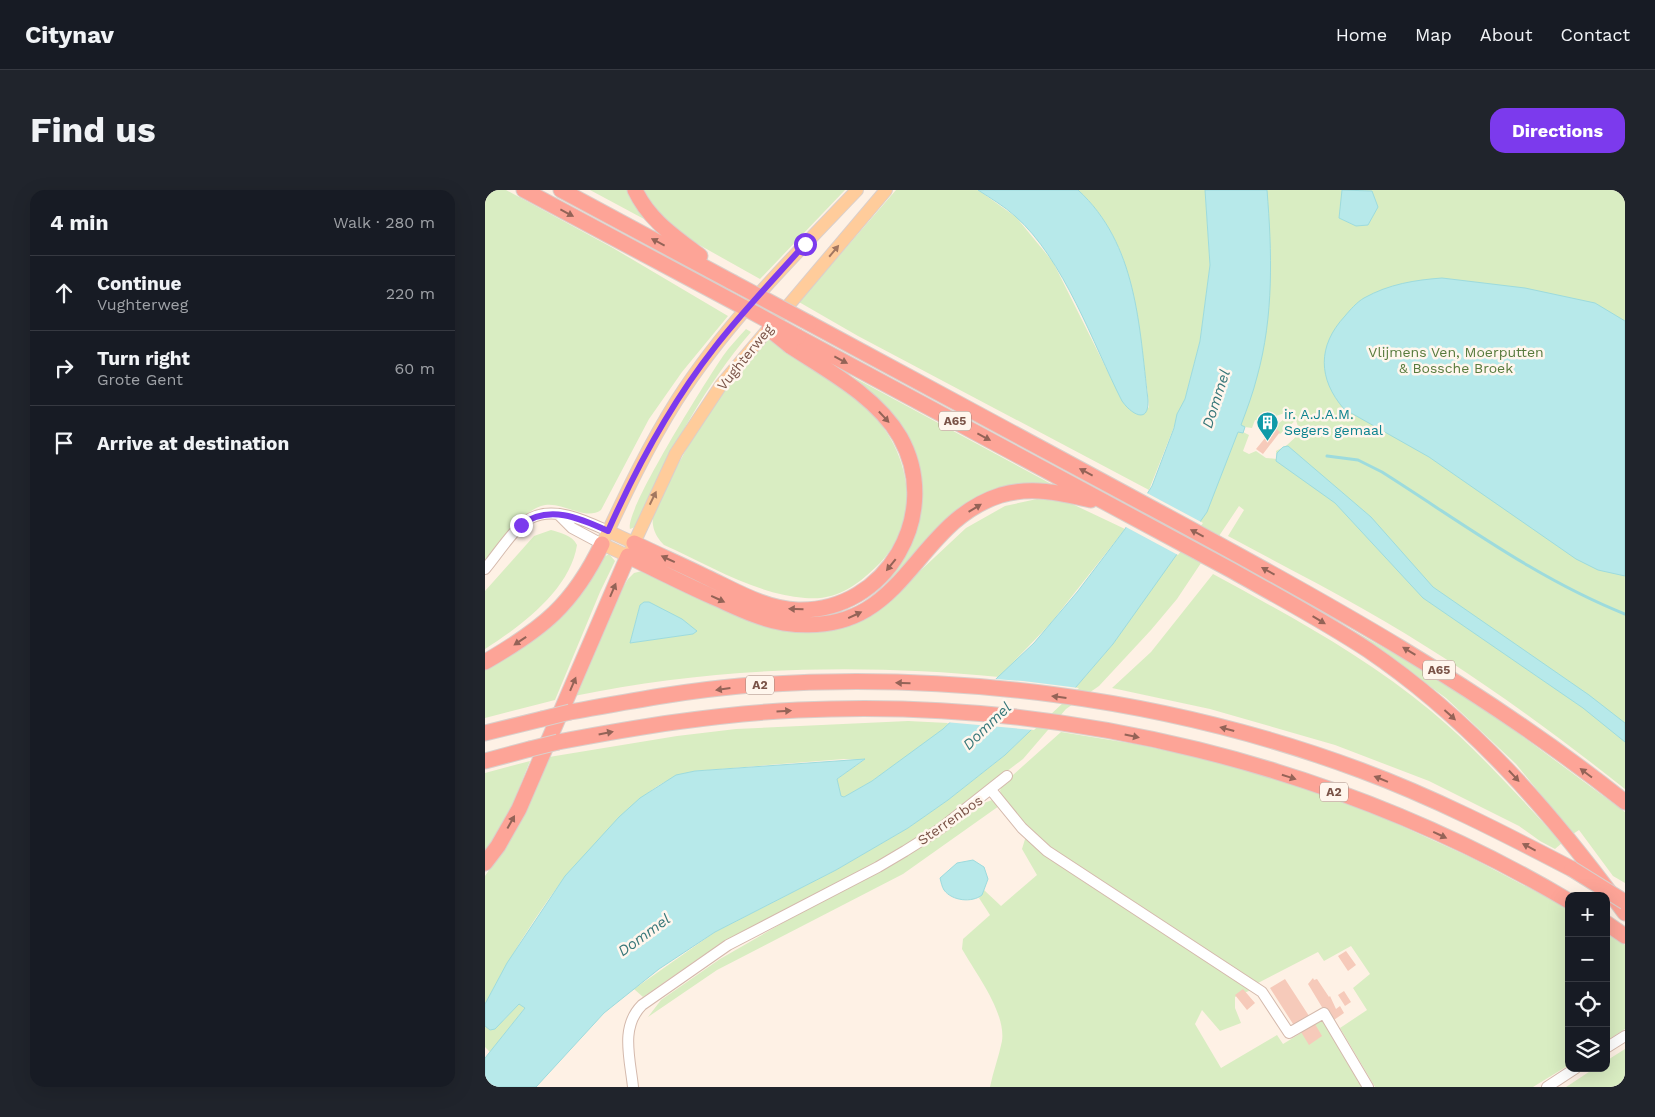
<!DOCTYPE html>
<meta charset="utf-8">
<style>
:root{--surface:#171b24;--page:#20242c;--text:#f1f3f6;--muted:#9ea1a6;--line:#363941;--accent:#7c3aed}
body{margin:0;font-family:"Work Sans",sans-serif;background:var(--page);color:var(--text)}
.controls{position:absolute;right:15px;bottom:15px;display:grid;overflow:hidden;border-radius:10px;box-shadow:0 5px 20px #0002}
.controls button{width:45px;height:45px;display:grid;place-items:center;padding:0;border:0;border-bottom:1px solid var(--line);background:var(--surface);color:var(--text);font:25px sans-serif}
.stop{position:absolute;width:15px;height:15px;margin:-11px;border:4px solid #7c3aed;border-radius:50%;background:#fff}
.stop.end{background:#7c3aed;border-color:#fff;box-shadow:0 1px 5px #0008}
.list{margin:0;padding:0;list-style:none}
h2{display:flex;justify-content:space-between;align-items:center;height:65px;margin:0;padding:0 20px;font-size:21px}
h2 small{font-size:16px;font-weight:400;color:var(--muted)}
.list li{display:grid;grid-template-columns:32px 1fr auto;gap:15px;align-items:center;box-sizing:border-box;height:75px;padding:0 20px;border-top:1px solid var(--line)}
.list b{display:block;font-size:19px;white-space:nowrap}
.list p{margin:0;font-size:16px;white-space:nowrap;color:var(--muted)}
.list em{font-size:16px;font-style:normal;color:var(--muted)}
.icon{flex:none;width:28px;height:28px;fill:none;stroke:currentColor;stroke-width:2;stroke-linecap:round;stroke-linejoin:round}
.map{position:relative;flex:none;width:1140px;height:897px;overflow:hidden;border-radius:15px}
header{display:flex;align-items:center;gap:30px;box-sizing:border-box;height:70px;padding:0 25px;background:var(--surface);border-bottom:1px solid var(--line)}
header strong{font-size:24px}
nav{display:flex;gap:28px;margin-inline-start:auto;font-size:18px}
.intro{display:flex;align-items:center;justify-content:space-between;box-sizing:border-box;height:120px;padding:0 30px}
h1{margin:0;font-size:35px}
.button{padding:12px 22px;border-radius:15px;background:var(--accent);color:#fff;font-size:18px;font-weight:700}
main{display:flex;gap:30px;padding:0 30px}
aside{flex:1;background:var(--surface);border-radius:15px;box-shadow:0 5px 20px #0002}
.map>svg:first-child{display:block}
.green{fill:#d9edc2;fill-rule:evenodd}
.water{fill:#b7e9ea;stroke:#9ddbdd}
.pier{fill:#fef1e5}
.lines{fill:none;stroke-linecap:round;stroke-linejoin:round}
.stream{stroke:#9ddbdd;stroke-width:3}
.building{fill:#f6caba}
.minor-casing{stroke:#d4b9ac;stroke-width:12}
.major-casing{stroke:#dacfcb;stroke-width:14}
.highway-casing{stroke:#dacfcb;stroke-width:17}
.minor{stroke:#fff;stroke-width:10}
.major{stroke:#ffcc9b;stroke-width:12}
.highway{stroke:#fda497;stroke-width:15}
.highway-bridge-casing{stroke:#dacfcb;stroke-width:17;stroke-linecap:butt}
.highway-bridge{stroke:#fda497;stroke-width:15}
.oneway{fill:#946357}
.oneway2{fill:#a27760}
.route{stroke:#7c3aed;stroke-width:6}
.labels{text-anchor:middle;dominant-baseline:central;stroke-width:5;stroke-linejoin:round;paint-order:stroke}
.shield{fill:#fff6ed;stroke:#a28479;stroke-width:1}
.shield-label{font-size:12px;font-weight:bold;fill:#7a5347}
.park-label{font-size:14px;fill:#577a3c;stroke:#fff6ed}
.street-label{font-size:14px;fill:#7a5347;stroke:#fff6ed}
.culture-label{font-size:14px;fill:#0d838f;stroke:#fff6ed;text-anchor:start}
.water-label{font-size:15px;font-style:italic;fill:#377779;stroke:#fff6ed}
</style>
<header>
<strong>Citynav</strong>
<nav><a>Home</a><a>Map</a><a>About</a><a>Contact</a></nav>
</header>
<div class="intro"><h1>Find us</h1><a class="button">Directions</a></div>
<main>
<aside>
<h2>4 min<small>Walk · 280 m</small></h2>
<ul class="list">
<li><svg class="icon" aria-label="ahead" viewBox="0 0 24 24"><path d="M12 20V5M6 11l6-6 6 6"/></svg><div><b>Continue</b><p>Vughterweg</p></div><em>220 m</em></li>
<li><svg class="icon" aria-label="right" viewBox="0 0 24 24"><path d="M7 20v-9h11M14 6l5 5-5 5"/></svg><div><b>Turn right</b><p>Grote Gent</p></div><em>60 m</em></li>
<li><svg class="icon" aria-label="arrive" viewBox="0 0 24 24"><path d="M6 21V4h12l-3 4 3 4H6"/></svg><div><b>Arrive at destination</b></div></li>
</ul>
</aside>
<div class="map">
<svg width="1140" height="897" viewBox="0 0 1140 897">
<rect width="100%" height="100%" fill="#fef1e5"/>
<path class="green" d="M0,0H21L128,58L243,126L197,182L164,229L116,320C99,332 76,309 56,316C31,325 15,355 0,375Z
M105,0H145L159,29Z
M156,0H360L275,89L209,52L179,32Z
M411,0H493L531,27L568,72L624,184L664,218C663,198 659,179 657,160C650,100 639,42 593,0H720L725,75L715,151L700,209L664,300L373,146L314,112Z
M780,0H1140V599C1058,534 972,472 880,420C835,394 789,371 743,346L759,320L754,316L692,409L666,440L614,496L581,519L538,569L453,634L419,657L242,751L210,771L158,807L149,799L230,742L351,680L423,638L463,610L520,565L591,497L628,454L691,364L753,242ZM808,220L810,227L798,230L789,237L790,240L795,244L811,230L815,243L802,255L791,261L792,269L781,268L771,261L764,264L758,261L764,245L758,242L760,237L767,238L770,230L783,234L791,226Z
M261,139L266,142C216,200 182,268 150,337L145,339C139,321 223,188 238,166C245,156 253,148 261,139Z
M283,149C343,187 415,221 422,301C424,327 413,354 395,373C373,395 352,411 320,408C270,404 224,375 179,355C174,350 169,343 168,335C166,325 174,313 179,303C205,248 239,192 283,149Z
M355,180L570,296L518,300L387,404L413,375L424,357L431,337V273Z
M552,309L583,312L640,339L565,434L514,487C374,473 228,477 89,506L132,408L143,389L149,383L157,381L299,438L404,410L481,338L520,316ZM155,415L211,441L208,444L145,453Z
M66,340C76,343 87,345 92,355C85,400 36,436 0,459V401L49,346Z
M124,364L130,371L115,402L70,510L0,528V479C32,459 65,441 90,412C101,399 109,382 119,367Z
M728,384C803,425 880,466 946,521C994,561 1035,608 1077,653L1070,659L1055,651L1034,636L944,591L850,555L725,519L627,498L666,462Z
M867,440L939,480L1014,529L1140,622V693L1128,686L1094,640L1088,644L1031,574L961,508Z
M423,531L463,533L459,539L387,591L359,607L356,606L352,589L379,570L359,569L210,581C170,589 149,615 121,643C108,658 92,672 79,688C49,728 23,770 0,814V686L30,642L56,588L64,567L192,546L251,539Z
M576,542L650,554L759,577L890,624L985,667L1084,719V875L1048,897H890L855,838L882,820L868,798L885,784L866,756L839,771L833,762L773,793L555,650L517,610L515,600L519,593Z
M45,571L27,616L0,664V583Z
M507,610L514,616L418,684L232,780L163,827L176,810L235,769L322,719L491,616Z
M541,646L569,671L593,688L766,800L750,807V818L756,833L735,841L717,820L710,834L736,878L792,845L798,854L839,829L879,897H505C508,882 514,866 517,851C521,822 491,784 477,759L478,749L505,725L494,708L499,700L516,716L552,685L537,659Z
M1121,743L1140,755V839L1121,851Z
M34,813L40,818L5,862L0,857V836L5,840L19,830Z
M1140,859V897H1081L1110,878H1121V871Z"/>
<path class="water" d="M493,0H593C652,54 654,135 663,210C664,235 646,224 637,211C608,154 579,69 530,26C519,16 505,8 493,0Z
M720,0H782C787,62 789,126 772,187C768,203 762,219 756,235L760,237L758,243L753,242L722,322L628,454L591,497L520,565L463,610L423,638L351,680L230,742L174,779L119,823L51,897H0V868L40,818L34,814L10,839L5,840L0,836V814L22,773L80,686L134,627L155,608L191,585L210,581L380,569L352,589L356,606L359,607L387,591L458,539L549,453L593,401L640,339L667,296L689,238L692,224L700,209L715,151L725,75Z
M857,0L887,1L893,17L883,35L871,36L854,28Z
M957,88L1040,98L1110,113L1140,131V386L1113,380L1091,369L944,267L859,219C833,189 832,156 860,126C865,120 872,112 879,108C904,94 930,90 957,88Z
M803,256L886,327L948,397L1104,505L1140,533V552L1098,518L938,408L850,313L791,271L792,263L798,257Z
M159,412H164L197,429L212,441L208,444L145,453L155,415Z
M488,670L499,677L503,689L497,705C487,713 467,711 459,700C457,697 456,692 455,688L472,673Z"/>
<path class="pier" d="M660,302L718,333L693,365L639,336Z
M510,489L538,491L594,498L549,540L460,532Z"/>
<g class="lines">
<path class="stream" d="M842,266L873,270L897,282C976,332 1052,389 1140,424"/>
</g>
<path class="building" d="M789,237L795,242L778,264L771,259Z
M861,761L871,775L863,781L853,766Z
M828,788L829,790L832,789L844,807L845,806L851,819L855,816L859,823L846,832L823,794Z
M800,789L826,829L810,837L785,798Z
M758,799L770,813L762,820L750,805Z
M859,801L866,812L860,816L853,805Z
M830,834L837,846L824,855L816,842Z"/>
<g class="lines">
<defs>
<path id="minor" d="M74,325L87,338L117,354
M0,379C12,365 30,336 46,328C70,316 101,331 123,341
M506,600L537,638L562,661L777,802L804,843L839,823L883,897
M1121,858L1140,846
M148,897C145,868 135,837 157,815L243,755L393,677L420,661L455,639L522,586
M1062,897L1091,878"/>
<path id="major" d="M372,0C309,66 241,133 192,210C163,256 140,305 117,354L143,366L191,263L236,195L401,0
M123,341L149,353"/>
<path id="highway" d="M39,0L260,118
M76,0L247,92
M150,0C164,30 189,46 215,66
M324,133C442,197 559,260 676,323C837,410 997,498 1140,612
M313,147L746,380C792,406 839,431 883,460C986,530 1067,623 1140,723
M149,353C173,365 197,375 221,387C251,401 280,419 313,420C402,422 458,323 415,247C391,206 343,181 305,156
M0,472C57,439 88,415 117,354
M85,522C141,512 198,501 255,496C463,480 679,507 875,580C948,607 1018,643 1087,679
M0,543L57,529
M73,552C152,537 231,524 313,520C580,507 854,575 1084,711
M0,571L45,559
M0,673L13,656L34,619L143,366C171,380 199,394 228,407C251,417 274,429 299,433C422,451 424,334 516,305C547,296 576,303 606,310
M1121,733L1140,746"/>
</defs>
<use href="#minor" class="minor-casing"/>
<use href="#major" class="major-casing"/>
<use href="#highway" class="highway-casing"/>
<use href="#minor" class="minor"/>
<use href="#major" class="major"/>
<use href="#highway" class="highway"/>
<defs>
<path id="highway-bridge" d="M247,92L324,133
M260,118L313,147
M284,139L305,156
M57,529L85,522
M45,559L73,552
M1087,679L1140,712"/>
</defs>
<use href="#highway-bridge" class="highway-bridge-casing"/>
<use href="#highway-bridge" class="highway-bridge"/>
</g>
<defs><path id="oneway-solid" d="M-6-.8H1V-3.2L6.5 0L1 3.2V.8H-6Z" transform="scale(1.25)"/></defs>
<g class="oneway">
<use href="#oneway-solid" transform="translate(82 23) rotate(28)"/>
<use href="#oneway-solid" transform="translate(173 52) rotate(-152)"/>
<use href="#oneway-solid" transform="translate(356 170) rotate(28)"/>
<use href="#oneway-solid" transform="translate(399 227) rotate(47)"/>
<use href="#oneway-solid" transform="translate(499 247) rotate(28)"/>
<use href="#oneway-solid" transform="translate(601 282) rotate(-152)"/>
<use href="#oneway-solid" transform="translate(490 318) rotate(-31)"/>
<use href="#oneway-solid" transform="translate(712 343) rotate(-152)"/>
<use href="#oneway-solid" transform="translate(183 369) rotate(-155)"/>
<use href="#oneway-solid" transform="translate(406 375) rotate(129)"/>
<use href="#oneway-solid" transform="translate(783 381) rotate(-151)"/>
<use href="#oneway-solid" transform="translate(128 400) rotate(-67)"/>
<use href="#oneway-solid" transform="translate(233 409) rotate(25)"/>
<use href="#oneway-solid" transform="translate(311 419) rotate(-178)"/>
<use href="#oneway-solid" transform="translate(370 425) rotate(-25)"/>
<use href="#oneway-solid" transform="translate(834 430) rotate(31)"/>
<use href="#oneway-solid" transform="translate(35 451) rotate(146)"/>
<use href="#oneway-solid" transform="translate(924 461) rotate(-149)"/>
<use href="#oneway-solid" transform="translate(418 493) rotate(-179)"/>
<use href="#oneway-solid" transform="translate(88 494) rotate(-67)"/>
<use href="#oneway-solid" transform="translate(238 499) rotate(172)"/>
<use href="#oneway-solid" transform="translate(574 507) rotate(-173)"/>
<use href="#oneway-solid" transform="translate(299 521) rotate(-4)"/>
<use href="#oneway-solid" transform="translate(965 525) rotate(42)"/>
<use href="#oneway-solid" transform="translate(742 539) rotate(-165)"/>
<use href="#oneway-solid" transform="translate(121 543) rotate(-11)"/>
<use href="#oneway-solid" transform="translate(647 546) rotate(12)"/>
<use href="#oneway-solid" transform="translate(1101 583) rotate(-143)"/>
<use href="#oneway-solid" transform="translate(1029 586) rotate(47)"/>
<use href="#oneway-solid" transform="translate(804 587) rotate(18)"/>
<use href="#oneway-solid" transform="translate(896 589) rotate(-158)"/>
<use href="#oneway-solid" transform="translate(26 632) rotate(-61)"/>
<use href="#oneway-solid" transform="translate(955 645) rotate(25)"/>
<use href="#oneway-solid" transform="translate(1044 657) rotate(-152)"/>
</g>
<g class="oneway2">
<use href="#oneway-solid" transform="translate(349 61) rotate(-50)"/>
<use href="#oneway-solid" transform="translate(168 308) rotate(-64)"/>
</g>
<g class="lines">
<path class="route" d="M36,335C63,314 95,328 123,341C152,276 186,213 230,157C258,121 290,88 320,54"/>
</g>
<defs>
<symbol id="building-pin" viewBox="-11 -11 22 30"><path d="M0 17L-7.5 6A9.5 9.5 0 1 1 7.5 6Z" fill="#0f9aa8" stroke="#fff6ed"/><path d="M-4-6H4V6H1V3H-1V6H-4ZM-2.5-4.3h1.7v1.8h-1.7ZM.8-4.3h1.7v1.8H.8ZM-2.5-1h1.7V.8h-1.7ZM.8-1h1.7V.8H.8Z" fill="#fff"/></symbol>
</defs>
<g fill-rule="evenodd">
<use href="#building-pin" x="770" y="220" width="25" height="34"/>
</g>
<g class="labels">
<g class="shield">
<rect x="454" y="221.5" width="32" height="19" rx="4"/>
<rect x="938" y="470.5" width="32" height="19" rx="4"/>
<rect x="261" y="485.5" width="28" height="19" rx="4"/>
<rect x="835" y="592.5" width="28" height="19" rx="4"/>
</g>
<g class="shield-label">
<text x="470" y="231">A65</text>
<text x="954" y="480">A65</text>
<text x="275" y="495">A2</text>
<text x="849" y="602">A2</text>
</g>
<g class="park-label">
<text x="971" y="162">Vlijmens Ven, Moerputten<tspan x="971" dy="16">&amp; Bossche Broek</tspan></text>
</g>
<g class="street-label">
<text transform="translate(260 167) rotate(-51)">Vughterweg</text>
<text transform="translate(465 630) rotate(-35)">Sterrenbos</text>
</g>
<g class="culture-label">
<text x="799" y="224">ir. A.J.A.M.<tspan x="799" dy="16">Segers gemaal</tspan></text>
</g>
<g class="water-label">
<text transform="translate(731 209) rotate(-72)">Dommel</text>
<text transform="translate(502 536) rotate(-44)">Dommel</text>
<text transform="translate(159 745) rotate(-36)">Dommel</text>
</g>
</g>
</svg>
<div class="controls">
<button>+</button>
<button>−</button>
<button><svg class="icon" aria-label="locate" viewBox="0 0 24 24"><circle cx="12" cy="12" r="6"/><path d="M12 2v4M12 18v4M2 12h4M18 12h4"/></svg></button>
<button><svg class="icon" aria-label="layers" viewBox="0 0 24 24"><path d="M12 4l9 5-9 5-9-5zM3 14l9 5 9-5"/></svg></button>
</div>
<div class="stop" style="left:320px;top:54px"></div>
<div class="stop end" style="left:36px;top:335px"></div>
</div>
</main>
